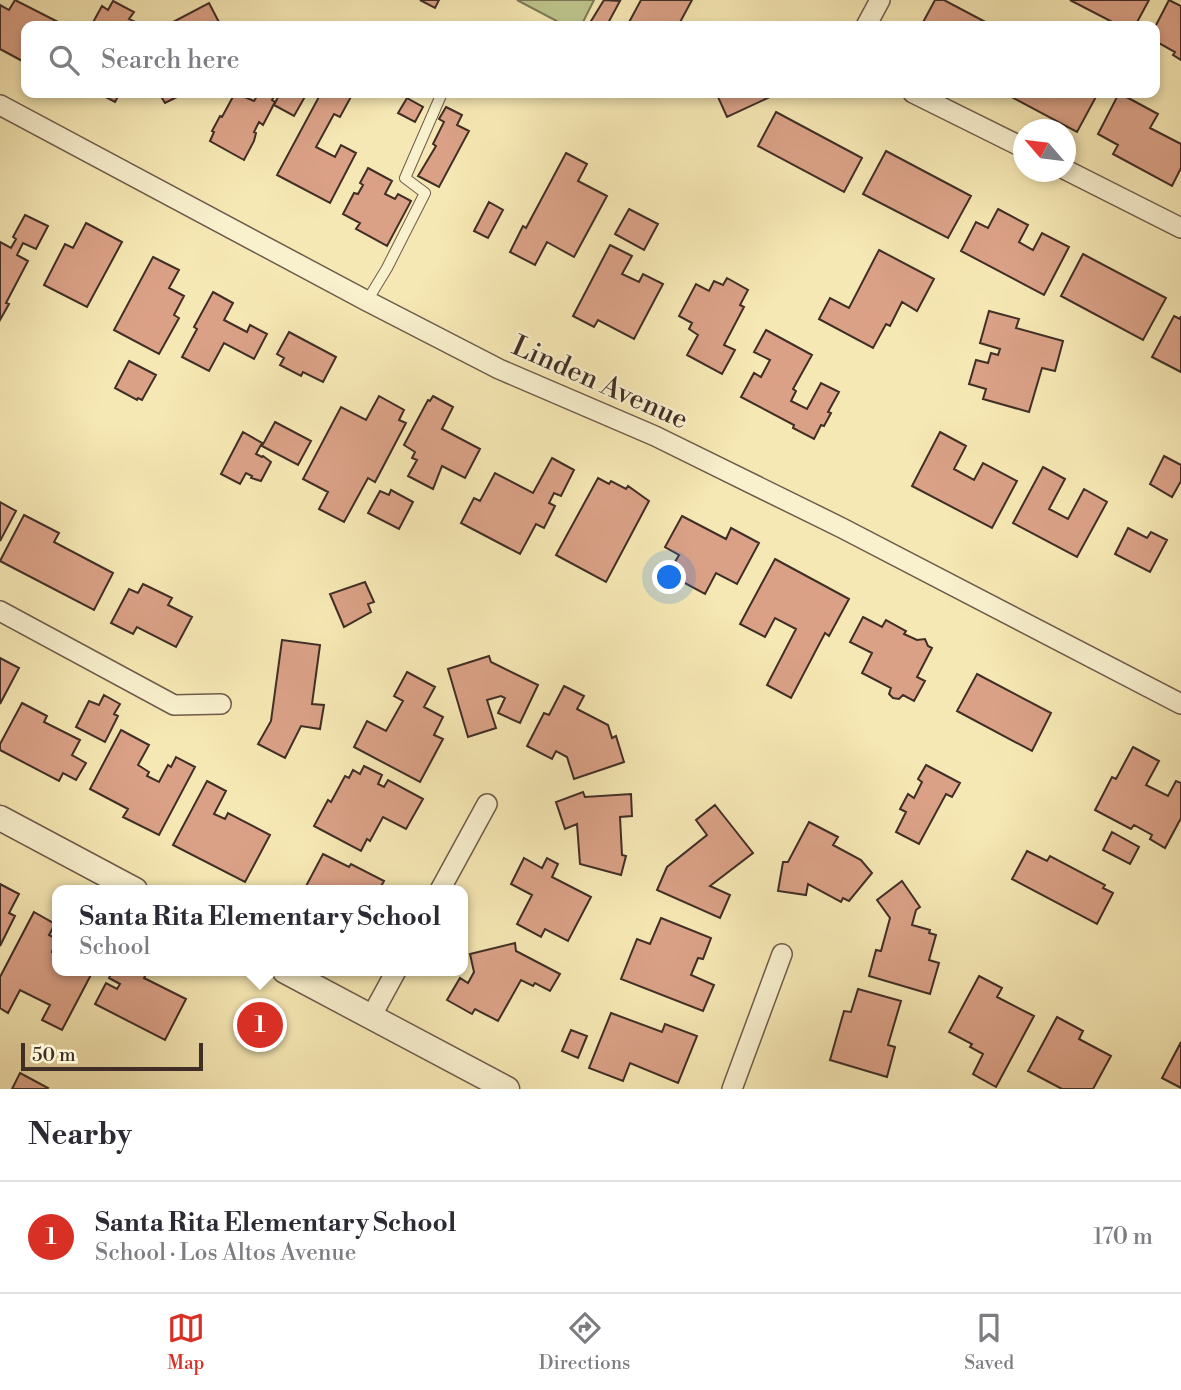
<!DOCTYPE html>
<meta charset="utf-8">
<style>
:root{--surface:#fff;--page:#f2f2f3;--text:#2b2b33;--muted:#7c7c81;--line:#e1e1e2;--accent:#d93025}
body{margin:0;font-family:"Libre Bodoni",serif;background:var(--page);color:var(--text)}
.compass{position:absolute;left:1013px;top:119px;width:63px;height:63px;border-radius:50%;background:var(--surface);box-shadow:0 4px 10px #0003;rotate:298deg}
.scale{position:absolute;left:21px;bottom:18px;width:182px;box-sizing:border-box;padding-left:7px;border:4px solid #402e26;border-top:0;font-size:19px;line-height:24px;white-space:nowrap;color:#402e26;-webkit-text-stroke:5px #f9f0ce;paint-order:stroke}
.you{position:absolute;left:670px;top:578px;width:24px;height:24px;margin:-18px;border:5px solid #fff;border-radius:50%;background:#1a73e8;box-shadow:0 0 0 10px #1a73e833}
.badge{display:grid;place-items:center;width:46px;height:46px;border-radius:50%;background:var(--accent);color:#fff;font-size:23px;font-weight:700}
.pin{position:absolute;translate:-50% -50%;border:4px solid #fff;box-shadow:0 2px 7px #0006}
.popup{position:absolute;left:52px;top:885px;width:416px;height:91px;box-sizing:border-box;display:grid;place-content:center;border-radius:14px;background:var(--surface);filter:drop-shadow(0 2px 5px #0005);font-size:23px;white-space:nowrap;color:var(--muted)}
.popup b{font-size:26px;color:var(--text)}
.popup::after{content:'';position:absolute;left:50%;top:100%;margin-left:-14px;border:14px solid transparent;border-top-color:var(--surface)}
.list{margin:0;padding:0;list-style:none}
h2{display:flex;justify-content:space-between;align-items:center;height:91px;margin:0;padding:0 28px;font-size:30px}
h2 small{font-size:23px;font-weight:400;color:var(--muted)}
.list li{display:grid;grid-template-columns:46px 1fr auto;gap:21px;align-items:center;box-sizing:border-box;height:112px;padding:0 28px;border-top:2px solid var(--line)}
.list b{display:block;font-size:26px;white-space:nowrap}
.list p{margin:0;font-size:23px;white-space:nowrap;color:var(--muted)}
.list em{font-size:23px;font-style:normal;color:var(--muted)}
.icon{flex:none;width:38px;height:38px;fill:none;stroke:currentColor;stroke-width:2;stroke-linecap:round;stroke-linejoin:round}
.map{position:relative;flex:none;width:1181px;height:1089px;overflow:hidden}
.search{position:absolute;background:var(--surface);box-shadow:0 4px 10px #0003;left:21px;right:21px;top:21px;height:77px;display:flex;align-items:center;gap:18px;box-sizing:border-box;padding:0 24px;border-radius:14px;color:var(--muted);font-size:26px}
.sheet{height:203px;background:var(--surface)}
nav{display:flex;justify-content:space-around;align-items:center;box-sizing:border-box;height:98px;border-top:2px solid var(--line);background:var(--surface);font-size:19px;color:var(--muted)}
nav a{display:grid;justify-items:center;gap:4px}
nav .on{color:var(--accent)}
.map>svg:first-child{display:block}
.green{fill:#bdc58c;stroke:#7e7a59;stroke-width:2}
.building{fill:#daa186;stroke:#402e26;stroke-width:2}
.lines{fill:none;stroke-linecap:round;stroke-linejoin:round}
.service-casing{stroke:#6e5c4a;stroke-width:12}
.minor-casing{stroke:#6e5c4a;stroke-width:22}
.tertiary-casing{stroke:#6e5c4a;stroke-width:27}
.service{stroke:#f9f0ce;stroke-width:10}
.minor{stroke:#f9f0ce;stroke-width:19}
.tertiary{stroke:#f9f0ce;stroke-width:24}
.labels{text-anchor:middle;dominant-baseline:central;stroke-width:5;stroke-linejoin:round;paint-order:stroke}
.street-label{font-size:28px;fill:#402e26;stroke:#f9f0ce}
</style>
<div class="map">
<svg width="1181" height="1089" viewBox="0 0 1181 1089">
<rect width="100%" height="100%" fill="#f6e8b4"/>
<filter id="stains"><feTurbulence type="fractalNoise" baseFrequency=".00286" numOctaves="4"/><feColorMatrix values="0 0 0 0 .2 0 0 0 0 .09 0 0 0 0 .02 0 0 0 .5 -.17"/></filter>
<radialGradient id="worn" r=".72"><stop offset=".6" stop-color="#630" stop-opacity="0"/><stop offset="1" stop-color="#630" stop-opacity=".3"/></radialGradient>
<path class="green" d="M517,0H594L581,26H566Z"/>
<path class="building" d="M15,0L64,25L26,26V63L0,49V5L9,10Z
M420,0H439L435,8Z
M604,0L620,1L607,25L609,26H588Z
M641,0H692L678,26H627Z
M935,0H944L993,26H921Z
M1070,0H1149L1135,26H1120Z
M1169,0L1181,6V60L1173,55L1175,52L1155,41V27Z
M113,1L134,12L129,19L143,26H91L102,6L108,10Z
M209,3L221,26H175L173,22Z
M98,93H120L115,102Z
M159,93H185L165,103Z
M235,93L254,101L259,93L275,95L272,100L275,102L263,125L259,122L254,132L256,133L254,141L244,160L210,141L214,132L212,131L220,116L222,117Z
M280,93H307L294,116L274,105Z
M321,93H353L340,117L334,114L316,147L335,157L341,145L356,153L330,203L277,175Z
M726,93H770L772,96L727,117L718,97Z
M1004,93H1098L1077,132Z
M1119,93L1158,114L1150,128L1181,144V168L1172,186L1113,154L1118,145L1098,134Z
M407,98L423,107L415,122L398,113Z
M446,107L462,115L457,125L469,131L439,187L418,176L436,146L433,144L444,122L439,119Z
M776,112L862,158L844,192L758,146Z
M886,151L971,196L948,238L863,194Z
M566,153L587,164L578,181L607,196L574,257L547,242L535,265L510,252L523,226L526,228Z
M368,168L392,181L385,194L395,199L398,194L411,201L387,246L356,229L360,223L343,214L354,193L358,194L363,185L360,183Z
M489,202L503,210L488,238L474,231Z
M629,209L658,224L644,250L615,234Z
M998,209L1028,225L1019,242L1033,250L1042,233L1069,247L1044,295L961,251L976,222L988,228Z
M25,215L48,226L36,249L23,243L17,255L28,261L6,303L9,304L0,320V242L11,248L16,239L13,237Z
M86,223L122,242L87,307L44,285L65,244L73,248Z
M610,245L632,256L622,274L639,282L643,274L663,284L634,339L598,320L594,327L573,316Z
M879,250L934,279L917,311L902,302L890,326L886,324L873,348L819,319L830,298L849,308Z
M1083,254L1166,298L1143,340L1061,296Z
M153,257L179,270L169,288L184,296L174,315L179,318L159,354L114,330Z
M727,278L748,290L740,305L744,307L724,345L735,350L722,374L687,355L698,335L689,329L692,323L679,316L696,284L709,291L714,281L723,285Z
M213,292L233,303L224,320L247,332L250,325L267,334L254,359L224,343L209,371L182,357L197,329L194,327Z
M989,311L1019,319L1016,328L1063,341L1055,371L1042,368L1029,412L983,399L986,389L969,384L976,360L988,363L991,353L998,355L1000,349L980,343Z
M1174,316L1180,319L1181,316V372L1152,357Z
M766,330L812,355L793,389L796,391L791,401L807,409L821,383L839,392L828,412L831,413L824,426L821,425L814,439L793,428L794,425L741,397L754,373L761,377L770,360L754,352Z
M289,332L336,357L323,382L303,372L301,376L280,365L284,358L277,354Z
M129,361L156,375L142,400L138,398L137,400L115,388Z
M379,396L404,410L399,420L406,423L375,482L368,478L344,522L319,509L328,492L303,479L341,407L366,420Z
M433,396L453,407L442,429L480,449L465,478L442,466L433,489L408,476L417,460L412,458L415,452L404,445L428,400L430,401Z
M275,422L311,441L298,465L262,446Z
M243,432L262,443L256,454L262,457L263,456L271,462L261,481L251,478L252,476L246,473L240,484L221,474Z
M940,432L966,446L954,469L974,480L983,463L1017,481L992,528L912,486Z
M1164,456L1181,465V481L1172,497L1150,484Z
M552,458L574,470L561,496L554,493L549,503L555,506L544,528L536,524L520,554L461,523L474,498L480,501L495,473L533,493Z
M1043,467L1065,479L1049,509L1068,519L1084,489L1107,502L1077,557L1013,523Z
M598,478L609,484L611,481L626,489L628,486L649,501L606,582L556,555Z
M391,490L413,502L399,529L368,513L380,491L389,495Z
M0,502L16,511L0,541Z
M24,515L59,533L54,542L113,573L94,610L0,561Z
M682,516L726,539L731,528L759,543L737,584L716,573L705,594L668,574L679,555L665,547Z
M1128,528L1147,538L1151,532L1167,540L1150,572L1115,554Z
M775,559L849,599L829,636L825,633L791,698L767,685L796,629L775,618L765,637L740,624Z
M365,582L374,602L368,604L371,612L344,627L330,594Z
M143,584L172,598L168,605L192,617L176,647L137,627L133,634L111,623L129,589L138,593Z
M863,617L882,627L886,620L906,631L904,634L917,640L925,639L928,646L932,648L917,677L925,681L914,701L903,695L899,699L893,698L889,694L891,688L862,673L872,653L850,642Z
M282,640L320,645L312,704L324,705L320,729L301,726L285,758L258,744L271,721Z
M489,656L491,662L538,685L520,723L498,713L505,698L501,696L487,700L496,728L468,737L448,669Z
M0,658L19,668L0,704Z
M407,672L435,687L424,707L443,717L434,735L443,739L420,782L354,747L367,721L386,731L403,701L394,696Z
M977,674L1051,713L1032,751L957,711Z
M564,686L584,696L577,709L608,725L612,738L616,736L624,762L574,779L567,757L556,751L552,759L527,746L544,713L549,715Z
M104,695L120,704L114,714L118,716L105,742L76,727L89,701L99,705Z
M22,703L47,716L44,722L80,740L72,755L86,763L76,780L63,773L59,781L0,750V744Z
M121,730L149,745L138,765L149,772L147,776L159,782L168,765L171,767L176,757L195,767L159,835L123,817L128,809L90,789Z
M1133,747L1159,761L1146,785L1168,796L1176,781L1181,783V818L1165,848L1150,839L1152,835L1134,825L1131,829L1095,810L1112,777L1116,779Z
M926,765L960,783L952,797L946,794L919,844L896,832L906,812L900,809L908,794L914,798L922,782L918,779Z
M364,766L382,775L378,784L384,787L388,780L423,799L406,829L383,817L370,841L367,839L361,851L314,826L328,800L331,802L345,776L349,778L353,770L360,774Z
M207,781L226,791L214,814L225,819L228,813L270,835L245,882L173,845Z
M583,792L585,797L631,794L632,816L620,817L622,855L626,856L621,875L580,864L577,824L565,829L556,802Z
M715,805L753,853L710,886L730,895L720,918L657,890L667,867L707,835L696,820Z
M809,822L838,837L833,845L861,860L872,873L849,901L843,898L841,902L808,884L806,895L778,891L783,862H788Z
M1112,832L1139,847L1130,864L1103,850Z
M1027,851L1047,861L1050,856L1105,885L1103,888L1113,893L1097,924L1012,879Z
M323,854L349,867L351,864L384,881L379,890H293L296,886L304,890Z
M524,858L542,868L547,858L558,864L552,877L591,897L568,941L545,929L541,937L517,924L532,895L511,884Z
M902,881L920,907L916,910L912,925L930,930L929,933L936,935L929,960L939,963L930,994L869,976L876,950L881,951L890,918L877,900Z
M0,884L19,894L9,913L15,916L0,946Z
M34,912L55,924L49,935L57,939L52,952L57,954V971H93L62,1030L42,1020L50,1005L20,990L8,1013L0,1008V977Z
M661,918L711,938L703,959L698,958L691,975L714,985L703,1011L621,979L637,939L650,944Z
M515,943L516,951L560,974L550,991L535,983L533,986L521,980L498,1021L475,1009L472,1014L447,1000L460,978L468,983L474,972L470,954Z
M113,971H148L144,978L186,999L165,1040L95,1004L106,983L117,989L120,984L109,978Z
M979,976L1002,988L997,997L1034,1016L996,1087L973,1074L983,1054L970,1047L972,1044L949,1032Z
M858,989L901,1001L888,1045L895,1047L887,1077L830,1060L844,1011L851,1012Z
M611,1013L662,1032L665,1024L697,1036L678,1083L630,1063L623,1081L589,1068Z
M1057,1017L1083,1031L1079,1039L1111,1056L1093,1089H1062L1028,1071Z
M571,1030L587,1036L578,1058L562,1051Z
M1181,1042V1088L1162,1078Z
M20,1073L48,1088L47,1089H12Z"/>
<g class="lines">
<defs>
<path id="service" d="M367,301L387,268L425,193L405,178L442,93"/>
<path id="minor" d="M866,26L880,0
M913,93L1024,148
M0,105L367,301L499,369L655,436L842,528L1181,704
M1066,170L1181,228
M0,611L174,705L221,704
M440,890L487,804
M371,1017L396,971
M732,1089L782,954"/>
<path id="tertiary" d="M0,818L135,890
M285,971L507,1089"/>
</defs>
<use href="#service" class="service-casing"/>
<use href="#minor" class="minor-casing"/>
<use href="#tertiary" class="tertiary-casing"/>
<use href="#service" class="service"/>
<use href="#minor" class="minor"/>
<use href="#tertiary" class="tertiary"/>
</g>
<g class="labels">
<g class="street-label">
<text transform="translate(600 383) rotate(24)">Linden Avenue</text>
</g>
</g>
<rect width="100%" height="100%" filter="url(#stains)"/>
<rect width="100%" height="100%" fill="url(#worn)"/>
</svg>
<svg class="compass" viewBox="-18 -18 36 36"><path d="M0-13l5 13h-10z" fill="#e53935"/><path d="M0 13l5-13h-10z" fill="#7c7c81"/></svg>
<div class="scale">50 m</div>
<div class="you"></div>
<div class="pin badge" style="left:260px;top:1025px">1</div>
<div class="popup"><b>Santa Rita Elementary School</b>School</div>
<div class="search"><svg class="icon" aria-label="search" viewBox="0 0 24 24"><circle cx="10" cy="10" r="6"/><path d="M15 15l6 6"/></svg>Search here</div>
</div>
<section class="sheet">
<h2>Nearby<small></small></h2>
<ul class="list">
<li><span class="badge">1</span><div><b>Santa Rita Elementary School</b><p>School · Los Altos Avenue</p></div><em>170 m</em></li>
</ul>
</section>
<nav>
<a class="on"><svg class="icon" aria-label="map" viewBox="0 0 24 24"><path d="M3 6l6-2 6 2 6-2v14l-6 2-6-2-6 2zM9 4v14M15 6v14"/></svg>Map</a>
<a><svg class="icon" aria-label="directions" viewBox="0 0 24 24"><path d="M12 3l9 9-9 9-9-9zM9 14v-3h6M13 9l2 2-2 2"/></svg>Directions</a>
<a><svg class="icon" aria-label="saved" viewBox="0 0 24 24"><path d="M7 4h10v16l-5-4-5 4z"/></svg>Saved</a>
</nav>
